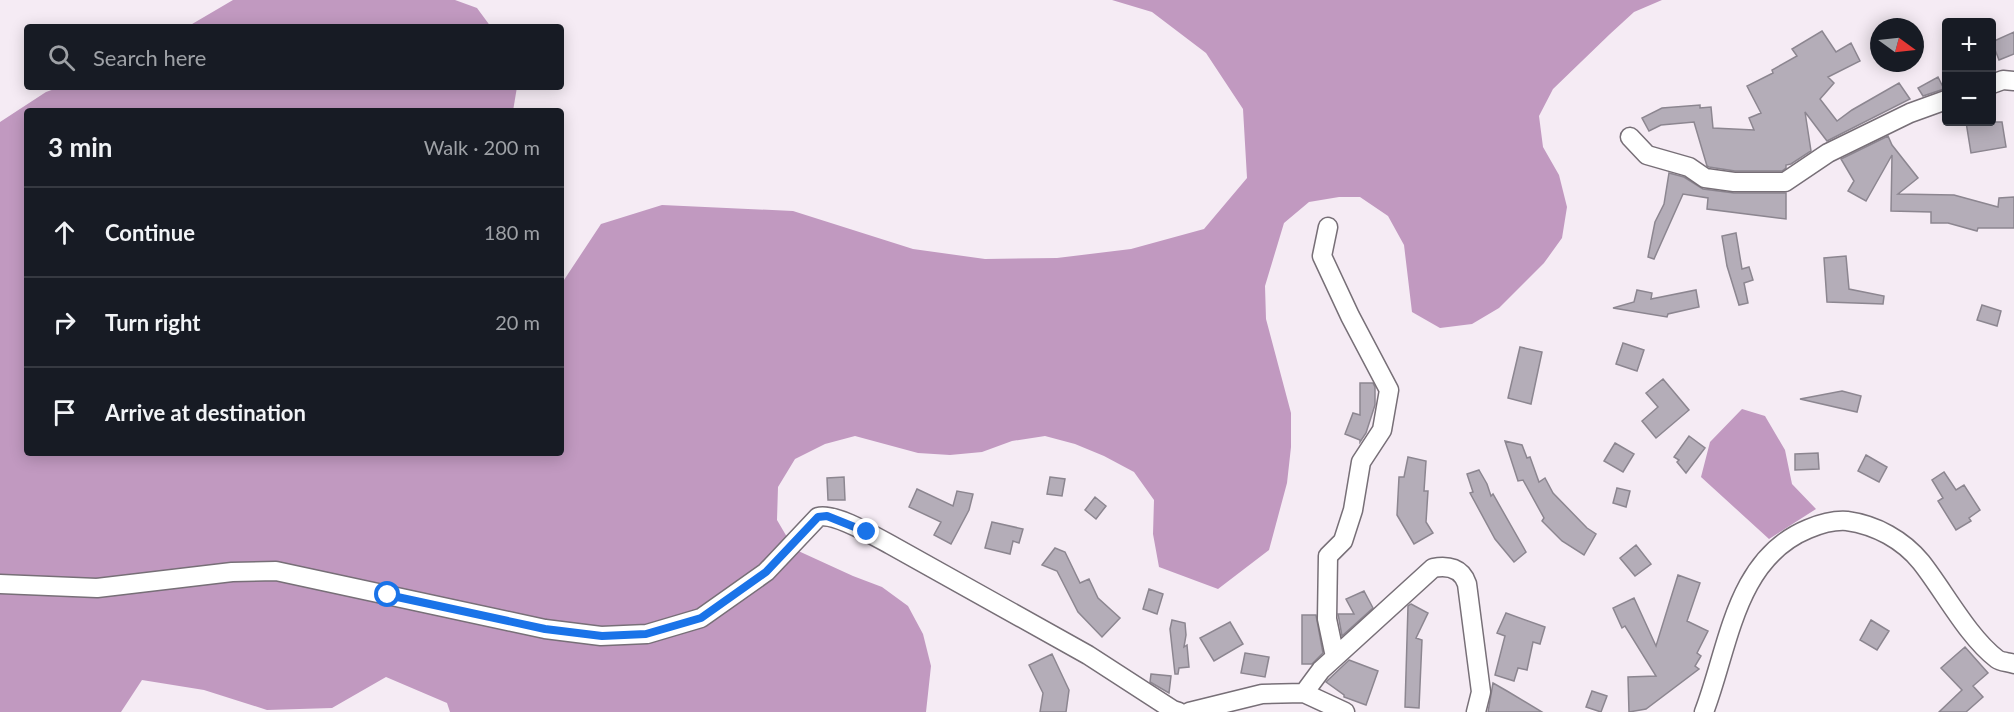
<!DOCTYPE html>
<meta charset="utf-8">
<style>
:root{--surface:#171b24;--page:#20242c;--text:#f1f3f6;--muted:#9ea1a6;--line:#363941}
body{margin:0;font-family:Lato,sans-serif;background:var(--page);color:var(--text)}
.controls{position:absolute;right:18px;top:18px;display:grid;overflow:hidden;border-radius:6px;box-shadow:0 3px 15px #0003}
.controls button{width:54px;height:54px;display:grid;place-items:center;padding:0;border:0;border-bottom:2px solid var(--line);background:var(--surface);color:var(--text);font:30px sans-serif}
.compass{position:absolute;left:1870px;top:18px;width:54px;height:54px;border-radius:50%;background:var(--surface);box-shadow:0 3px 15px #0003;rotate:105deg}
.stop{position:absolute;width:18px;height:18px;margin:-14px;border:4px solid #1a73e8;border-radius:50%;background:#fff}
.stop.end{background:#1a73e8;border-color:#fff;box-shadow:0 2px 6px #0008}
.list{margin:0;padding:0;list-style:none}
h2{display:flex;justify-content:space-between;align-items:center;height:78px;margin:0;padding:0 24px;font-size:26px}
h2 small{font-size:20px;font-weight:400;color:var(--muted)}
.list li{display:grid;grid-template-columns:39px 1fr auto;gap:18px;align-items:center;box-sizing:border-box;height:90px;padding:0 24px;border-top:2px solid var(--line)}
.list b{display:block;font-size:22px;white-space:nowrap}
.list em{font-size:20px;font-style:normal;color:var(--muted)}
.icon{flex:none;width:33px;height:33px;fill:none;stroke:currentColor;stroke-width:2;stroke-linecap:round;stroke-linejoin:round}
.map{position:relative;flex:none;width:2014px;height:712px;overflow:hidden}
.search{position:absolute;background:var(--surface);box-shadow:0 3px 15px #0003;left:24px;top:24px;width:540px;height:66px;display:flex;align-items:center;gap:15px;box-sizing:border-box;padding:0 21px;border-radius:6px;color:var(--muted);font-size:22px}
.panel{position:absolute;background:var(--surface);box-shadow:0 3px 15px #0003;left:24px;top:108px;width:540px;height:348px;border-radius:6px}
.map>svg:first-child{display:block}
.forest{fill:#c199c0}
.building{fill:#b4adb8;stroke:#8c8690;stroke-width:1.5}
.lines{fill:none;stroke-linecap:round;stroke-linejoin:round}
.street-casing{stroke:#776f77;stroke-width:21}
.street{stroke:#fff;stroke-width:18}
.route{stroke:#1a73e8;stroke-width:8}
</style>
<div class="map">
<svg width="2014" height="712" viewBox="0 0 2014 712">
<rect width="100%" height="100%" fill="#f5ebf4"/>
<path class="forest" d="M233,0H455L477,8L491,27H187Z
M1112,0H1662L1634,12L1610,34L1553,89L1539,116L1543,147L1559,175L1567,207L1562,238L1544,263L1499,308L1472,324L1440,328L1412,312L1404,245L1388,216L1360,197H1339L1309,202L1284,223L1265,286L1266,319L1291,413V447L1287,483L1269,550L1218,589L1159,567L1153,534L1154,500L1134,472L1104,456L1075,444L1045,436L1012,441L982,452L950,455L918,453L855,436L825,444L795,459L778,487L777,520L794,549L853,576L882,587L908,606L923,634L931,666L926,712H450L447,703L386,677L332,708L267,710L204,690L142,680L121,712H0V122L46,92L60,87H517L513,111H27V453H561V281L564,280L601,224L662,205L793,211L913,249L985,259L1057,258L1131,249L1204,229L1247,178L1243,109L1206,53L1152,12Z
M1742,409L1765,416L1785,450L1792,484L1816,509L1769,539L1701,477L1710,442Z"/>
<path class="building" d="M1822,31L1836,52L1851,43L1860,61L1828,77L1834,83L1820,99L1837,121L1852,110L1899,83L1910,99L1827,141L1805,112L1811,151L1791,164L1786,165V168L1782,171H1735L1709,167L1707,166L1694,122L1661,125L1649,131L1642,118L1662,108L1700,105V108L1711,107L1713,128L1754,130L1749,118L1761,113L1747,86L1773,73L1772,70L1797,56L1792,49Z
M2014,32V54L1999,60L1992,42Z
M1938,77L1944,89L1923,96L1918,88Z
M1966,122H2002L2006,147L1971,153Z
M1888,136L1892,145L1918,178L1898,194L1954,195L1998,207L1999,198L2014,197V228H1978L1977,231L1948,223H1931V212L1891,211L1892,155L1866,201L1848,191L1854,181L1841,159Z
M1669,173L1684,177L1703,189L1734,193H1786V219L1707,209L1708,198L1683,194L1654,259L1648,257L1655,222L1664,204Z
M1736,233L1742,269L1749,267L1753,280L1744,283L1748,303L1739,305L1727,266L1722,236Z
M1846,256L1849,289L1884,296L1883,304L1827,302L1824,258Z
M1637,290L1652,293L1651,299L1696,290L1699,307L1668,314L1667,317L1613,308L1634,302Z
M1982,305L2001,311L1997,326L1977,320Z
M1623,343L1644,350L1637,371L1616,364Z
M1520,347L1542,352L1531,404L1508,398Z
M1663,379L1689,410L1656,438L1642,421L1658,407L1646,393Z
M1360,383H1373L1375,387V405L1366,433L1360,442V440L1345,434L1353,413L1360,415Z
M1842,391L1861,396L1857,412L1800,399Z
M1689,436L1705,448L1686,473L1677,462L1679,460L1674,457Z
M1505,441L1522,445L1527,458L1530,457L1539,482L1545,478L1553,493L1587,528L1596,534L1584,555L1562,541L1542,521L1544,518L1523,480L1518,481Z
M1615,443L1634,454L1623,472L1604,461Z
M1818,453L1819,469L1795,470V454Z
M1866,455L1887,467L1879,482L1858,471Z
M1408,457L1426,461L1424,491H1428L1426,522L1433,533L1414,544L1397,515L1399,477H1404Z
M1479,470L1487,484L1491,496L1493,494L1526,552L1514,562L1495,539L1470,493L1473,492L1467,474Z
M1944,472L1956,490L1964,485L1980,510L1969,518L1971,521L1956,530L1938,501L1943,498L1932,480Z
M844,477L845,500H828L827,478Z
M1050,477L1065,479L1062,496L1047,494Z
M1617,488L1630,491L1626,507L1613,503Z
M917,489L953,506L957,491L973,494L969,510L951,544L934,535L941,522L909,507Z
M1095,497L1106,506L1096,519L1085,510Z
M992,522L1023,529L1019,543L1013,541L1010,554L985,548Z
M1636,545L1651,564L1635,576L1620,558Z
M1055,548L1065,552L1080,583L1089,579L1098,598L1120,618L1102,637L1078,612L1057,571L1042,565Z
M1678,575L1700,583L1687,621L1708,631L1697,653L1701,656L1695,666L1699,669L1646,709L1629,712L1628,677L1656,676L1625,626L1622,628L1613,608L1634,598L1656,646Z
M1149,589L1163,594L1157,614L1143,609Z
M1364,591L1373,608L1342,636L1338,614H1354L1346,599Z
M1411,604L1428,613L1416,638L1422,640L1419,708L1405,707L1408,606Z
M1506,613L1545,627L1540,644L1533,642L1527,670L1518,668L1514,681L1495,675L1505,636L1497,633Z
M1302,615H1316L1323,653L1312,664H1302Z
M1172,620L1185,623L1186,635L1184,647L1187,645L1189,667L1179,668L1178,674H1175L1170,629Z
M1871,620L1889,631L1877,650L1860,640Z
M1230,622L1243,644L1214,661L1200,638Z
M1965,647L1988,673L1973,686L1983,697L1966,712H1939L1962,690L1941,668Z
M1245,653L1269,657L1265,677L1241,673Z
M1052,654L1069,690L1066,712H1040L1043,693L1029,665Z
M1349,660L1378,671L1366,705L1344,697V695L1326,682Z
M1151,674L1171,676L1169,693L1150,682Z
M1493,683L1507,691L1542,712H1488Z
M1592,691L1607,696L1601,712L1586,707Z"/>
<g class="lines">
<defs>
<path id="street" d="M1992,84L2003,80L2014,81
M1630,137L1647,155L1689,167L1705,178L1734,182H1785L1828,153L1910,113L1946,100
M1328,227L1322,256L1350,316L1389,390L1382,430L1361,462L1353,510L1343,541L1328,556L1327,619L1335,657
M0,584L97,588L232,572L276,571L545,629L601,636L647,634L701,618L766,572L818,517C834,512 876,537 891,545L1088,655L1173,710L1179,712
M1304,693L1321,670L1433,568C1448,565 1462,568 1467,584L1481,692L1476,712
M1189,712L1262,694L1304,693L1345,712
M1704,712C1729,647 1735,559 1808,529C1820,524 1834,520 1847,521C1876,525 1903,540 1921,562C1944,591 1968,637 1997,659C2001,662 2009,662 2014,664"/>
</defs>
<use href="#street" class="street-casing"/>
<use href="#street" class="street"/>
</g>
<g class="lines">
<path class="route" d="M388,595L545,629L602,636L646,634L701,618L766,572L818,517L827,516L867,532"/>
</g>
</svg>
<div class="controls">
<button>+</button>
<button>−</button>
</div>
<svg class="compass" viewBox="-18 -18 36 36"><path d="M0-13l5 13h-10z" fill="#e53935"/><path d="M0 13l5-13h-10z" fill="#9ea1a6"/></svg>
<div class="stop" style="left:388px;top:595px"></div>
<div class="stop end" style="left:867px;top:532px"></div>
<div class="search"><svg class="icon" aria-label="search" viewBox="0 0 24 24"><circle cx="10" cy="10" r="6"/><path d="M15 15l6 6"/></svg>Search here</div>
<section class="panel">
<h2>3 min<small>Walk · 200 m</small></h2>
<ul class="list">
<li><svg class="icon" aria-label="ahead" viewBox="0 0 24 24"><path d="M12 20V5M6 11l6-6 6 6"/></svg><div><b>Continue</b></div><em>180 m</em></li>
<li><svg class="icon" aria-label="right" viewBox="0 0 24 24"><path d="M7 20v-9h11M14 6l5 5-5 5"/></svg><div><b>Turn right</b></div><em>20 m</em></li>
<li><svg class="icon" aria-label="arrive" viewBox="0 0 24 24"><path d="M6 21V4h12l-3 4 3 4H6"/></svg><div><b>Arrive at destination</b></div></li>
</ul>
</section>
</div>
